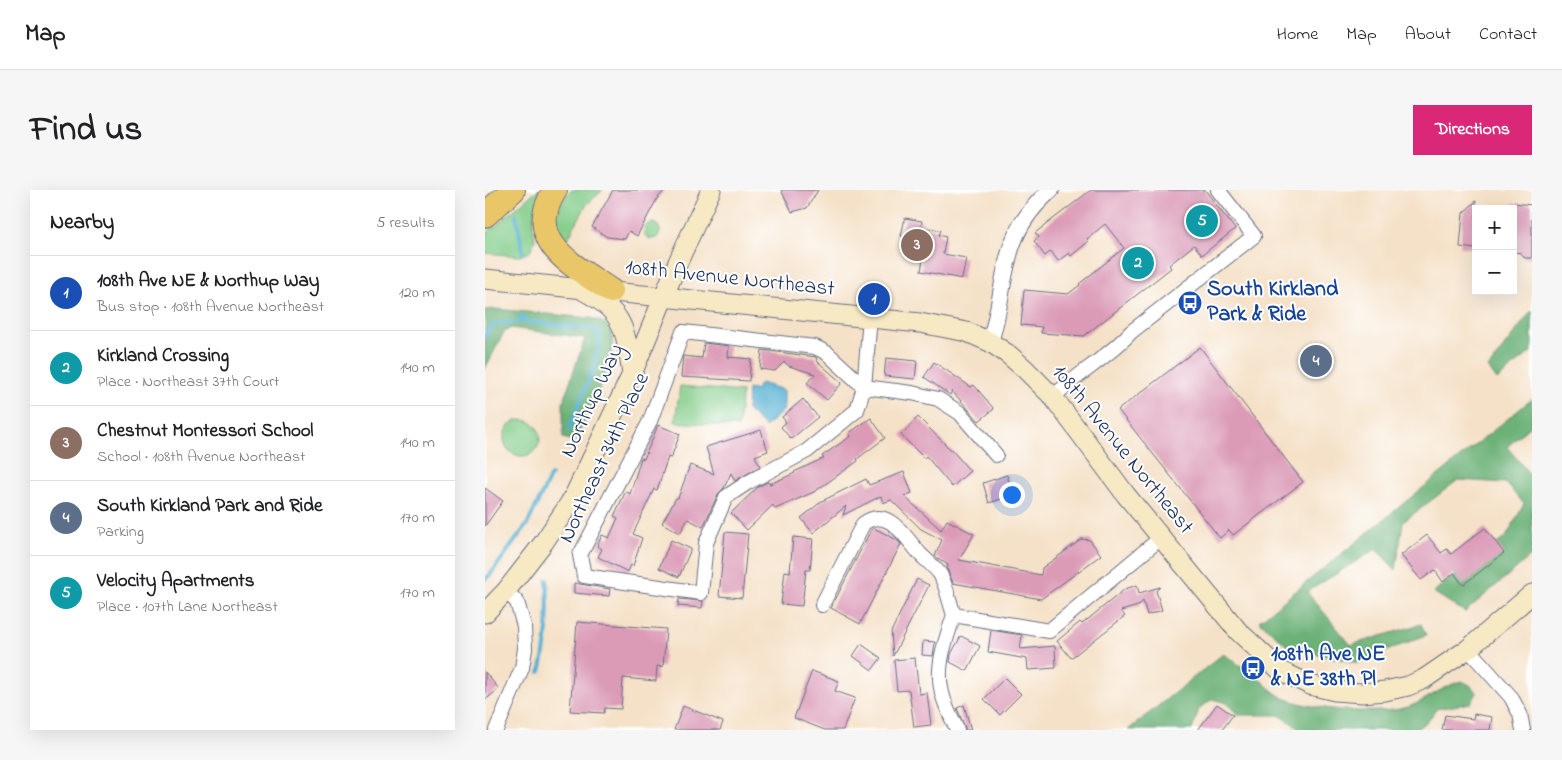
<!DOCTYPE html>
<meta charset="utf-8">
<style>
:root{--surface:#fff;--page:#f6f6f6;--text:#202124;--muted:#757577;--line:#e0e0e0;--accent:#db2777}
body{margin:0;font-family:"Indie Flower",sans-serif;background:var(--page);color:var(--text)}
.controls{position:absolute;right:15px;top:15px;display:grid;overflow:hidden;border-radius:0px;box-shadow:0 5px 20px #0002}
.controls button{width:45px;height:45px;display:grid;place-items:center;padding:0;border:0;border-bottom:1px solid var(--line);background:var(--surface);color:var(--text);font:25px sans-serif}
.you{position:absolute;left:526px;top:304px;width:18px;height:18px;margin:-12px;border:4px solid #fff;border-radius:50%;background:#1a73e8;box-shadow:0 0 0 8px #1a73e833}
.badge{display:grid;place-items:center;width:32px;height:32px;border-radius:50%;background:var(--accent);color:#fff;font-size:16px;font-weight:700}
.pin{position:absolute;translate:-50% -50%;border:2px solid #fff;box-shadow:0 1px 5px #0006}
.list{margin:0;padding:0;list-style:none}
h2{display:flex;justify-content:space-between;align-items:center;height:65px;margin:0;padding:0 20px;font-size:21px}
h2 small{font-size:16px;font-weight:400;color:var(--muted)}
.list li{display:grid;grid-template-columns:32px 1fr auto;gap:15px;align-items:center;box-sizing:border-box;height:75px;padding:0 20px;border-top:1px solid var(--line)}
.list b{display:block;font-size:19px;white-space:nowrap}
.list p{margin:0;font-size:16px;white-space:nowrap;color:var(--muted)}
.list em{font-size:16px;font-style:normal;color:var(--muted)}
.map{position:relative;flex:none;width:1047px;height:540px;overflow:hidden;border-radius:0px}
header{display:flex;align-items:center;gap:30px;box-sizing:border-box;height:70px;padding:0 25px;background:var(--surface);border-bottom:1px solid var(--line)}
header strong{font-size:24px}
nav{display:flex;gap:28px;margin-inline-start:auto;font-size:18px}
.intro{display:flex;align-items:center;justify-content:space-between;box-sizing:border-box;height:120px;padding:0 30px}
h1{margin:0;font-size:35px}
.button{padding:12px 22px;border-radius:0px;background:var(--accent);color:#fff;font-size:18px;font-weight:700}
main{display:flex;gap:30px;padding:0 30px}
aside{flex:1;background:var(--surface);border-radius:0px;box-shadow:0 5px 20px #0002}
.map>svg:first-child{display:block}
.green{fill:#85ce8b;stroke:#507e74}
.forest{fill:#6cb177;stroke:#44706a}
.water{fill:#54b0d2;stroke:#387098}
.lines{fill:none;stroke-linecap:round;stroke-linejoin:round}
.stream{stroke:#54b0d2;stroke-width:4}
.building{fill:#db9bb7}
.minor-casing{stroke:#676d83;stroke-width:16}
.tertiary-casing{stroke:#676d83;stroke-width:18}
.secondary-casing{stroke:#676d83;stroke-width:21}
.motorway-casing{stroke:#676d83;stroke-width:26}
.minor{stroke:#fff;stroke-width:14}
.tertiary{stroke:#fff;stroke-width:16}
.secondary{stroke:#f6e9c3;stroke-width:19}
.motorway{stroke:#e9c769;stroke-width:24}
.labels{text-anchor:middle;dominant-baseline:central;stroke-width:4;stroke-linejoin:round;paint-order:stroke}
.street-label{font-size:22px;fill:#1b2f5e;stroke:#fff}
.transit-label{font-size:22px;font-weight:bold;fill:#164399;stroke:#fff;text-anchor:start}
</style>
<header>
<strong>Map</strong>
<nav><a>Home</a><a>Map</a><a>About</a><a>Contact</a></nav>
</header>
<div class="intro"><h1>Find us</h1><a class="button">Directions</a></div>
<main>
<aside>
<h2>Nearby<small>5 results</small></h2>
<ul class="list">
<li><span class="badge" style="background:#1a4fb4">1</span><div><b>108th Ave NE &amp; Northup Way</b><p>Bus stop · 108th Avenue Northeast</p></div><em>120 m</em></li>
<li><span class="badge" style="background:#0f9aa8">2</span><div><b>Kirkland Crossing</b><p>Place · Northeast 37th Court</p></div><em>140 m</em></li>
<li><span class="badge" style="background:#8d6e63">3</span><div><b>Chestnut Montessori School</b><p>School · 108th Avenue Northeast</p></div><em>140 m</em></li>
<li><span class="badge" style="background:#5c6f8a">4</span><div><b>South Kirkland Park and Ride</b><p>Parking</p></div><em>170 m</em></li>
<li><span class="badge" style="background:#0f9aa8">5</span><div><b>Velocity Apartments</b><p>Place · 107th Lane Northeast</p></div><em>170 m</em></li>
</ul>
</aside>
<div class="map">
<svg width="1047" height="540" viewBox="0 0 1047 540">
<rect width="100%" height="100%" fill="#fff"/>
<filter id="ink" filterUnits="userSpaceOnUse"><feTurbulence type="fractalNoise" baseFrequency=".02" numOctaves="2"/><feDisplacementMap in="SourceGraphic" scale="10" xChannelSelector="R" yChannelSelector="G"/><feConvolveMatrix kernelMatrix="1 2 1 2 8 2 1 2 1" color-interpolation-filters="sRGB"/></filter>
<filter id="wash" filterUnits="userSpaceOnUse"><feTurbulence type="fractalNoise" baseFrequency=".0096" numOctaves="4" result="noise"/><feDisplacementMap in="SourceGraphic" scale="20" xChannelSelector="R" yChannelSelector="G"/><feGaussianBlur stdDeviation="1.12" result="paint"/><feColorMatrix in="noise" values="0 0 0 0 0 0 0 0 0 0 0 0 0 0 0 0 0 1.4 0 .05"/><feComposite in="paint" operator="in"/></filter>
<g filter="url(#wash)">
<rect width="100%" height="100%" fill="#f5e1c7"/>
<path class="green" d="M52,0H60L50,18L48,36L50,50L45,62L35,66L0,63V45Z
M86,0H118L102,14L82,50C64,37 73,13 86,0Z
M159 41a8 8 0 1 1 16 0a8 8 0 1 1-16 0Z
M195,196L257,202L253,237L190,232Z
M19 248a18 18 0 1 1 36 0a18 18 0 1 1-36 0Z"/>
<path class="forest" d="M10,119L105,128C114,130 123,133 126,142C135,164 100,230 89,251L78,248V212L100,148L26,138L19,142L0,179V120Z
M1047,120V161L1012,190L1003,178Z
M1047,209V234L1022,257L1047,287V365L980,422L948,402L1021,347L1039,314L1021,293L973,290L918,332L911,380L891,359L822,402L866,455L936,434L941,445L872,473L805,458L774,431Z
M738,464C753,473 766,483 779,493C784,498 791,504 797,507C824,520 886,524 915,519C938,515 955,496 977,491L985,495L992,503L986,513L951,519L944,530L930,540H814L808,534L794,525H753L741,513L727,509L714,519L707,540H643Z"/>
<path class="water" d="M276,193L299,200V220L280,237L262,220L263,199L270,200Z"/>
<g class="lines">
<path class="stream" d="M31,25L38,63
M37,126L39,131L110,139L115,145L111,171L84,240
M0,146L9,134L39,131
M0,389L5,385L43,333L66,285
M55,482C63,452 64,421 62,390"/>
</g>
<g id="blocks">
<path class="building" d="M128,0H180L172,9L152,46L144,41L140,49L122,47L107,37Z
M296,0H333L322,18L307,22Z
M606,0H720L750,39L717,65L709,55L684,75L686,78L599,146L556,143L557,137L536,135L539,100L583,104L595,95L594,94L639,58L620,34L602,49L604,51L586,66L584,63L573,71L566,61L560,66L549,51L554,47L550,43Z
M991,11V59L975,57L978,23Z
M1028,13L1047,15V68H1040L1036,63L1028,62Z
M420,28L437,31L436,37L456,40L454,45L461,47L458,64L481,68L477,89L436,81L441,51L416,46Z
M219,153L244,156L243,167L266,169L264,191L196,187L198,166L217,168Z
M715,157L818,292L748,345L744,340L735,348L633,220Z
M277,160L331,167L332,171L357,193L342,210L322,193L330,184L304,176L299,172L290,181L275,179Z
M401,168L432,171L430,189L399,186Z
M449,172L486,197L489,195L509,219L494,231L467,201L465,205L439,187Z
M318,209L333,227L306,249L296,237L301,232L297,227Z
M433,227L465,259H466L485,281L467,297L441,266L439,268L416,245Z
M386,228L400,248L372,269L373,271L329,302L290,319L288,315L262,340L246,323L274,296L283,292L285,294L310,283L309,282L339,268L337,266L366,246L364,243Z
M173,235L195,244L186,268L183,267L172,300L169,299L148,344L157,348L148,376L146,375L143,382L113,367L117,359L112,356L117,345L124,348L133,328L129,326L141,301L145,304L156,268L159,269Z
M276,240L283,261L270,266L275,276L250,291L246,283L239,298L233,304L218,337L203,329L195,343L177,333L191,308H193L205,275L229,284L221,257Z
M419,282L427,303L419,306L456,340L462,330L489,344L474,370L556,385L557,378L597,349L605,350L616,365L556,409L468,393L462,379L463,375L450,366L457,350L436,339L406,310L398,313L396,306L358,325L361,316L328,343L316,328L337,311L381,289L384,295Z
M522,285L528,305L504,313L498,293Z
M0,298L18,311L0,336Z
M389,338L412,350L416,354L375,434L346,418L386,340Z
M1000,338L1019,363L978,395L969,383L958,392L950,380L936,390L916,365L942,345L956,363L962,359L966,364Z
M240,342L263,344L257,408L234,406Z
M308,347L328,349L325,380H321L317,416L296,414L300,381L305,382Z
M186,350L206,359L194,387L174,378Z
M432,389L444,395L408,466L406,442Z
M89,393L125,399L124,406L89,403Z
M652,395L654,403L675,397L671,401L677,420L662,425L658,411L653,416L636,421L640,426L586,468L572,451L595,432L597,434L640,399Z
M194,409L218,411L217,418L193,416Z
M92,432L181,439L178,477L172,476L171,491L138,488L136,519L120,518L119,523L85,521Z
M506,440L537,445L535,459L570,456L571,478L543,480L542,469L503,462Z
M476,446L495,456L482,481L465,472L466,464Z
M438,451L450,452L448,466L437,465Z
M376,454L396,468L387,480L368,466Z
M430,468L434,504L442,503L446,535L429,537L424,500L412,501L409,470Z
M327,481L354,491L350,501L370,508L358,540H340L309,528Z
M0,482L14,499L0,510Z
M520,488L536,504L515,525L499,509Z
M732,514L748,525L737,540H713Z
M479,515L482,526L486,540H481L472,518Z
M198,516L238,532L235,540H189Z
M989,524L1007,527L1005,540H957L960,525L988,529Z"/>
</g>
</g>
<g filter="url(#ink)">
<use href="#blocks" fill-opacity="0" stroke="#676d83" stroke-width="1"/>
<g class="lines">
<defs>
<path id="minor" d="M385,128L379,197L372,220L322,261L262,293L241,307L221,353L216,403L99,386L95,365L165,231L198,142L330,157L342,163L379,197L427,203L453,209L475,223L511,265
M568,207C592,184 625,166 646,142L769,46L733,0
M337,415L378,334C403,314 422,350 436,365C442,371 450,377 455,384C461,394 465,414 469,425
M983,459L1026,507L1035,524L1038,540
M11,540L37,478L40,459L39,436L32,412L21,401
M472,540C467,528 460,516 457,503C450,476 461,450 469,425L564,441L677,347"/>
<path id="tertiary" d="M505,152C524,92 512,46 566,0"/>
<path id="secondary" d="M0,89L435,133L482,142L505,152L524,165L540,179L568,207L641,305L753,441L796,481L825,495L850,501L877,503L900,501L923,496L939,489L983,459L1047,404
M99,101C141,123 140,141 147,184
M0,423L21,401L59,352L88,308L147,184L193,72L226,0"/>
<path id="motorway" d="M70,0C37,52 90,76 126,101
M0,25L28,0"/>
</defs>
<use href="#minor" class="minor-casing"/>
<use href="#tertiary" class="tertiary-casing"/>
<use href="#secondary" class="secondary-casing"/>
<use href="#motorway" class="motorway-casing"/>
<use href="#minor" class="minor"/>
<use href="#tertiary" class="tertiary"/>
<use href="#secondary" class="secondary"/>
<use href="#motorway" class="motorway"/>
</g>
</g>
<defs>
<symbol id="bus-disc" viewBox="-11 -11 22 22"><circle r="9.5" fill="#1a4fb4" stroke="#fff"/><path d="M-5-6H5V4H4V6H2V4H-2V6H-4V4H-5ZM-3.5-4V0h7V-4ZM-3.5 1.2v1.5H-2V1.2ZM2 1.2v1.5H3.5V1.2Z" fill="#fff"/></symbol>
</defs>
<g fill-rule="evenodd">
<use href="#bus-disc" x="691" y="99" width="28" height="28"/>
<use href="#bus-disc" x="754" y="464" width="28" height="28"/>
</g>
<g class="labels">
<g class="street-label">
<text transform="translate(245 89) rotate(6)">108th Avenue Northeast</text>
<text transform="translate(108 211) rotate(-65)">Northup Way</text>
<text transform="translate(637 260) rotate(51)">108th Avenue Northeast</text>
<text transform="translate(120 268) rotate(-65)">Northeast 34th Place</text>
</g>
<g class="transit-label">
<text x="722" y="100">South Kirkland<tspan x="722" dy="25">Park &amp; Ride</tspan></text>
<text x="786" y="465">108th Ave NE<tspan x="786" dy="25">&amp; NE 38th Pl</tspan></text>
</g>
</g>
</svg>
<div class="controls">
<button>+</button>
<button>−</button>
</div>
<div class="you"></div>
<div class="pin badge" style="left:389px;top:109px;background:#1a4fb4">1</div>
<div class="pin badge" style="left:653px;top:73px;background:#0f9aa8">2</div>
<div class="pin badge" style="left:432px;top:55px;background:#8d6e63">3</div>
<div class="pin badge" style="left:831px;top:171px;background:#5c6f8a">4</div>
<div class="pin badge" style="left:717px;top:31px;background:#0f9aa8">5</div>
</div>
</main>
